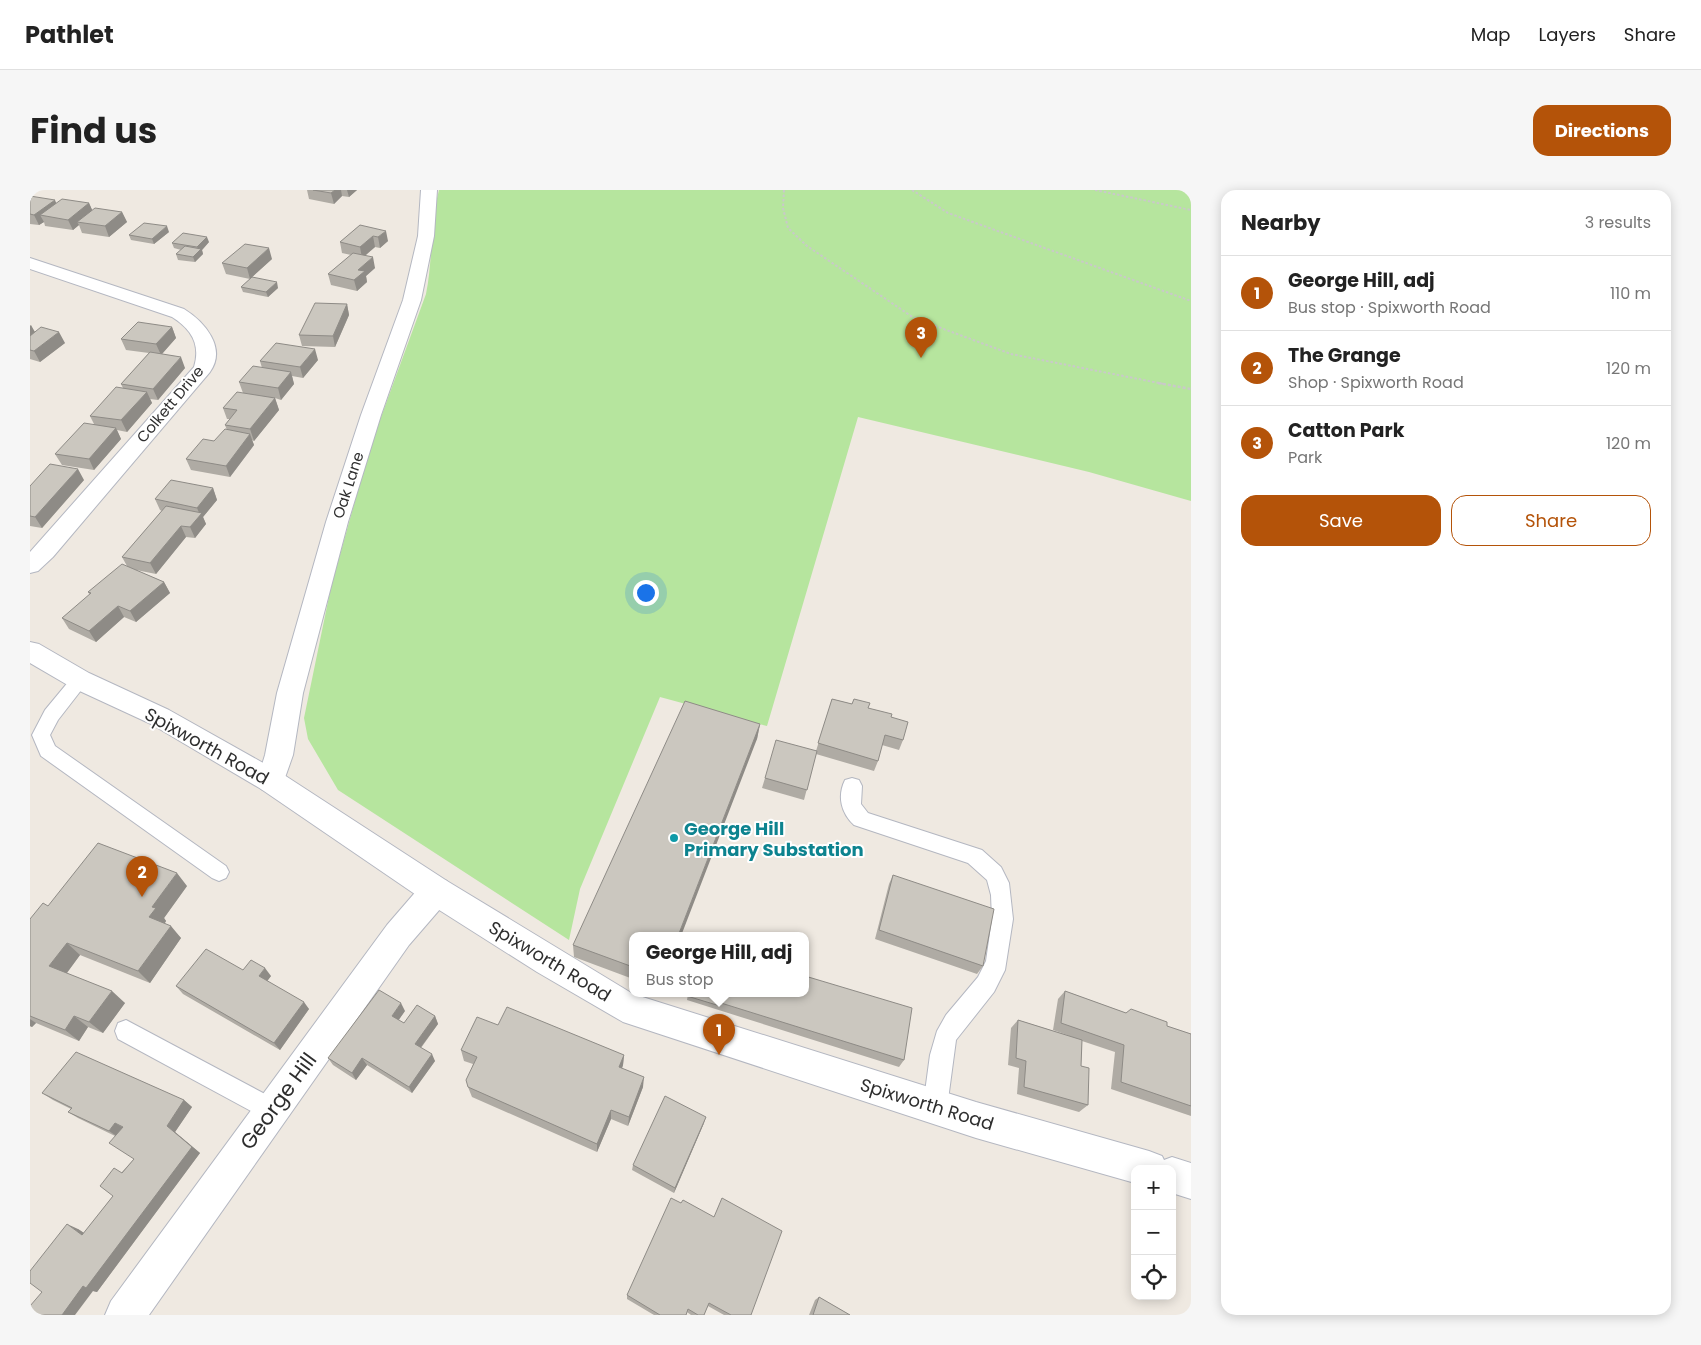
<!DOCTYPE html>
<meta charset="utf-8">
<style>
:root{--surface:#fff;--page:#f6f6f6;--text:#222;--muted:#767676;--line:#e0e0e0;--accent:#b45309}
body{margin:0;font-family:Poppins,sans-serif;background:var(--page);color:var(--text)}
.controls{position:absolute;right:15px;bottom:15px;display:grid;overflow:hidden;border-radius:10px;box-shadow:0 2px 12px #0003}
.controls button{width:45px;height:45px;display:grid;place-items:center;padding:0;border:0;border-bottom:1px solid var(--line);background:var(--surface);color:var(--text);font:25px sans-serif}
.you{position:absolute;left:615px;top:402px;width:18px;height:18px;margin:-12px;border:4px solid #fff;border-radius:50%;background:#1a73e8;box-shadow:0 0 0 8px #1a73e833}
.badge{display:grid;place-items:center;width:32px;height:32px;border-radius:50%;background:var(--accent);color:#fff;font-size:16px;font-weight:700}
.pin{position:absolute;translate:-50% -41px;filter:drop-shadow(0 1px 2px #0008)}
.pin::after{content:'';position:absolute;top:26px;width:18px;height:15px;background:inherit;clip-path:polygon(0 0,100% 0,50% 100%)}
.popup{position:absolute;left:599px;top:742px;width:180px;height:65px;box-sizing:border-box;display:grid;place-content:center;border-radius:10px;background:var(--surface);filter:drop-shadow(0 1px 4px #0005);font-size:16px;white-space:nowrap;color:var(--muted)}
.popup b{font-size:19px;color:var(--text)}
.popup::after{content:'';position:absolute;left:50%;top:100%;margin-left:-10px;border:10px solid transparent;border-top-color:var(--surface)}
.list{margin:0;padding:0;list-style:none}
h2{display:flex;justify-content:space-between;align-items:center;height:65px;margin:0;padding:0 20px;font-size:21px}
h2 small{font-size:16px;font-weight:400;color:var(--muted)}
.list li{display:grid;grid-template-columns:32px 1fr auto;gap:15px;align-items:center;box-sizing:border-box;height:75px;padding:0 20px;border-top:1px solid var(--line)}
.list b{display:block;font-size:19px;white-space:nowrap}
.list p{margin:0;font-size:16px;white-space:nowrap;color:var(--muted)}
.list em{font-size:16px;font-style:normal;color:var(--muted)}
.actions{display:flex;gap:10px;padding:15px 20px}
.actions a{flex:1;padding:11px 0;border:1px solid var(--accent);border-radius:15px;text-align:center;font-size:18px;color:var(--accent)}
.actions .main{background:var(--accent);color:#fff}
.icon{flex:none;width:28px;height:28px;fill:none;stroke:currentColor;stroke-width:2;stroke-linecap:round;stroke-linejoin:round}
.map{position:relative;flex:none;width:1161px;height:1125px;overflow:hidden;border-radius:15px}
header{display:flex;align-items:center;gap:30px;box-sizing:border-box;height:70px;padding:0 25px;background:var(--surface);border-bottom:1px solid var(--line)}
header strong{font-size:24px}
nav{display:flex;gap:28px;margin-inline-start:auto;font-size:18px}
.intro{display:flex;align-items:center;justify-content:space-between;box-sizing:border-box;height:120px;padding:0 30px}
h1{margin:0;font-size:35px}
.button{padding:12px 22px;border-radius:15px;background:var(--accent);color:#fff;font-size:18px;font-weight:700}
main{display:flex;gap:30px;padding:0 30px}
aside{flex:1;background:var(--surface);border-radius:15px;box-shadow:0 2px 12px #0003}
.map>svg:first-child{display:block}
.green{fill:#b6e59e}
.lines{fill:none;stroke-linecap:round;stroke-linejoin:round}
.lane-casing{stroke:#b4b7c1;stroke-width:2}
.street-casing{stroke:#b4b7c1;stroke-width:2}
.secondary-casing{stroke:#b4b7c1;stroke-width:2}
.path-far1{stroke:#c9c9c9;stroke-width:2;stroke-dasharray:2.5 2;stroke-linecap:butt}
.path{stroke:#c9c9c9;stroke-width:2.5;stroke-dasharray:3 2;stroke-linecap:butt}
.lane{fill:#fff;fill-rule:evenodd}
.street{fill:#fff;fill-rule:evenodd}
.secondary{fill:#fff;fill-rule:evenodd}
.wall{fill:#afaba4}
.shaded-wall{fill:#8e8b86}
.building{fill:#cbc7bf;stroke:#8e8b86}
.culture-dot{fill:#0f9aa8;stroke:#fff;stroke-width:2}
.labels{text-anchor:middle;dominant-baseline:central;stroke-width:4;stroke-linejoin:round;paint-order:stroke}
.far-street-label{font-size:15px;fill:#2e2e2e;stroke:#fff}
.street-label{font-size:18px;fill:#2e2e2e;stroke:#fff}
.culture-label{font-size:18px;font-weight:bold;fill:#0d838f;stroke:#fff;text-anchor:start}
.near-street-label{font-size:21px;fill:#2e2e2e;stroke:#fff}
</style>
<header>
<strong>Pathlet</strong>
<nav><a>Map</a><a>Layers</a><a>Share</a></nav>
</header>
<div class="intro"><h1>Find us</h1><a class="button">Directions</a></div>
<main>
<div class="map">
<svg width="1161" height="1125" viewBox="0 0 1161 1125">
<rect width="100%" height="100%" fill="#efe9e1"/>
<path class="green" d="M409,0H1161V311L1059,282L828,227L737,536L630,507L550,699L539,750L308,600L278,549L274,528L301,397L340,257L396,104C403,70 400,33 409,0Z"/>
<g class="lines">
<defs>
<path id="lane" d="M50,483L56,485L59,490L28,530L20,545L25,556L196,676L199,682L196,688L189,691L182,688L11,566L2,545L15,520L44,485Z
M822,588L829,590L832,596L831,614L838,623L952,660L971,677L979,693L983,729L975,780L964,802L926,850L917,917L913,925L905,929L897,925L893,917L900,865L907,841L916,825L948,787L956,771L962,729L961,705L957,690L938,673L824,635C811,623 807,606 815,590Z
M96,830L250,912L254,920L250,928L242,932L234,928L88,849L85,841L88,833Z"/>
<path id="street" d="M391,0H407L404,46L391,110L351,225L318,332L273,503L263,565L251,599L241,603L231,599L227,591L235,565L247,503L296,332L331,225L373,110L388,46Z
M0,68L154,119C175,132 197,158 180,182L23,367L8,381L0,383V362L164,177C171,154 161,139 142,127L0,79Z
M406,687L417,691L421,701L417,711L379,755L119,1125H75L81,1111L357,735L395,691Z"/>
<path id="secondary" d="M0,452L9,454L59,483L139,520L251,583L417,691L603,804L946,912L1119,961L1132,966L1134,970L1142,967L1161,973V1009L1142,1003V979H1105V993L946,948L593,832L507,782L395,711L231,599L121,534L41,497L0,473Z"/>
</defs>
<use href="#lane" class="lane-casing"/>
<use href="#street" class="street-casing"/>
<use href="#secondary" class="secondary-casing"/>
<path class="path-far1" d="M754,0L753,18L758,38L777,56L884,128L981,164L1134,194
M882,0L918,23L1161,111
M1065,0L1161,20"/>
<path class="path" d="M1128,193L1161,199"/>
<use href="#lane" class="lane"/>
<use href="#street" class="street"/>
<use href="#secondary" class="secondary"/>
</g>
<path class="wall" d="M277,0H327L319,7L312,6L304,14L279,9Z
M0,5V6L26,13H59L62,20L92,22L97,32L79,47L52,43L49,35L43,40L15,36L14,32L9,35L0,34Z
M330,35L358,51L350,58L345,57L335,66L345,78L336,86L337,92L327,101L301,95L298,84L321,65L312,63L310,52Z
M139,42L124,54L101,50L99,45Z
M179,52L172,60L173,64L165,72L148,70L146,64L151,60L144,58L142,53Z
M242,69L222,87L248,98L238,107L213,102L211,97L220,89L196,84L192,73Z
M317,114L319,125L305,157L272,156L269,145Z
M0,135L5,142L35,153L10,172L0,169Z
M142,137L146,148L132,164L155,178L128,210L120,209L122,213L97,242L87,240L91,249L64,280L32,275L25,264L64,234L60,226L93,198L91,194L119,163L96,160L91,149Z
M288,170L273,188L262,186L264,194L251,210L245,208L249,220L224,251L222,250L224,255L200,287L161,280L156,269L184,251L197,240L195,235L200,229H197L193,218L213,203L209,192L232,178L230,171Z
M54,290L12,338L0,336V296Z
M183,298L187,310L173,327L176,334L165,348L156,347L126,384L106,380L134,392L140,403L106,432L94,427L66,452L39,439L32,428L60,405L58,402L97,376L92,367L132,321L130,320L125,309Z
M802,509L822,514L824,509L838,518L873,550L869,560L852,555L848,571L844,581L786,564L774,610L732,598L735,588L786,561Z
M730,534L727,549L603,746V789L544,767L543,755Z
M863,685L953,776L947,784L845,749L859,694Z
M157,696L134,728L136,731L135,733L151,748L120,793L50,765L37,783L95,813L73,843L58,837L49,851L6,833L2,837L0,836V729L18,716Z
M213,780L241,786L237,791L279,819L250,860L153,804L146,796Z
M1035,801L1096,823L1161,844V926L1081,899L1085,862L1052,851L1051,876L1058,915L1049,922L987,904L989,878L978,875L981,838L988,830L1040,846L1023,840L1028,809Z
M658,804H775L874,870L869,877L657,810Z
M375,821L368,830L374,833L405,826L408,834L391,858L405,871L382,903L337,875L326,890L303,875L298,868Z
M468,835L594,865L593,875L592,878L613,897L598,936L581,929L567,962L442,907L438,897L443,874L434,871L431,860Z
M12,903L154,910L162,917L145,942L170,963L67,1102L63,1101L12,1102L48,1039L54,1043L83,1006L92,982L104,969L85,946L48,928L38,922L41,919L23,910Z
M674,933L644,1003L602,980L603,975Z
M651,1013L721,1125H694L678,1116L674,1125H661L657,1122L656,1125H624L597,1109V1105Z
M789,1107L820,1125H779L785,1110Z"/>
<path class="shaded-wall" d="M305,0H311L312,6L304,14L301,3Z
M317,0H327L319,7Z
M25,10L29,20L10,25L14,32L9,35L4,25Z
M59,13L64,24L47,32L49,35L43,40L38,30Z
M92,22L97,32L79,47L75,36Z
M137,36L139,42L124,54L122,49Z
M356,41L358,51L350,58L348,47Z
M343,46L345,57L332,68L330,57Z
M177,47L179,52L172,60L173,64L165,72L163,67L169,61L167,57Z
M239,58L242,69L220,89L217,78Z
M343,67L345,78L336,86L337,92L327,101L324,90L328,80Z
M247,92L248,98L238,107L236,102Z
M317,114L319,125L305,157L303,146Z
M1,135L7,146L0,152V136Z
M142,137L146,148L131,165L126,154Z
M29,142L35,153L10,172L4,161Z
M285,159L288,170L273,188L270,177Z
M151,167L155,178L128,210L123,199Z
M261,182L264,194L251,210L248,198Z
M117,202L122,213L97,242L91,230Z
M245,208L249,220L224,251L220,239Z
M86,238L91,249L64,280L59,269Z
M220,244L224,255L200,287L196,276Z
M48,279L54,290L12,338L5,327Z
M183,298L187,310L173,327L176,334L165,348L160,337L170,325L167,318Z
M151,336L156,347L126,384L120,373Z
M134,392L140,403L106,432L100,421Z
M88,416L94,427L66,452L59,441Z
M730,534L727,549L651,746H648Z
M147,683L157,696L134,728L136,731L130,740L119,727L122,717Z
M141,736L151,748L120,793L108,781Z
M37,753L50,765L33,788L19,776Z
M235,778L241,786L235,794L229,786Z
M82,801L95,813L73,843L59,832Z
M274,812L279,819L250,860L244,853Z
M371,813L375,821L366,834L362,826Z
M44,826L58,837L49,851L35,840Z
M405,826L408,834L388,861L385,854Z
M0,829L6,833L2,837L0,836Z
M402,864L405,871L382,903L379,897Z
M594,865L593,875L589,887V877Z
M332,868L337,875L326,890L322,883Z
M614,887L613,897L598,936L599,927Z
M154,910L162,917L145,942L170,963L67,1102L63,1101L45,1125H32L137,936Z
M581,920V929L567,962V954Z
M676,927L674,933L644,1003L645,998Z
M85,933L95,939L88,947L79,941Z
M37,1034L48,1039L63,1049L52,1045Z"/>
<path class="building" d="M283,0H305L301,3Z
M0,6L25,10L4,25L0,24Z
M32,9L59,13L38,30L10,25Z
M65,18L92,22L75,36L47,32Z
M114,33L137,36L122,49L99,45Z
M330,35L356,41L348,47L343,46L330,57L310,52Z
M153,43L177,47L167,57L142,53Z
M215,54L239,58L217,78L192,73Z
M155,56L171,59L163,67L146,64Z
M323,63L343,67L328,80L335,81L324,90L298,84Z
M222,87L247,92L236,102L211,97Z
M285,113L317,114L303,146L269,145Z
M108,132L142,137L126,154L91,149Z
M11,137L29,142L4,161L0,160V146Z
M246,153L285,159L270,177L230,171Z
M120,162L151,167L123,199L91,194Z
M223,176L261,182L248,198L209,192Z
M86,197L117,202L91,230L60,226Z
M207,202L245,208L220,239L195,235L207,220L193,218Z
M54,233L86,238L59,269L25,264Z
M195,239L220,244L196,276L156,269L173,249L184,251Z
M20,274L48,279L5,327L0,326V296Z
M141,290L183,298L167,318L125,309Z
M136,316L172,323L160,337L151,336L120,373L92,367Z
M92,374L134,392L100,421L88,416L59,441L32,428L61,403L58,402Z
M802,509L822,514L824,509L840,513L838,518L862,524L861,527L878,532L873,550L855,545L848,571L788,553Z
M655,511L730,534L648,746H603V777L543,755Z
M746,550L787,561L777,600L735,588Z
M68,653L147,683L122,717L126,718L119,727L141,736L108,781L37,753L19,776L82,801L59,832L44,826L35,840L0,826V729L13,713L18,716Z
M863,685L964,719L953,776L849,740Z
M176,759L213,780L221,770L235,778L229,786L274,812L244,853L146,796Z
M775,786L882,818L874,870L691,813L693,804H775Z
M349,800L371,813L362,826L374,833L387,815L405,826L385,854L402,864L379,897L332,868L322,883L298,868Z
M1035,801L1096,823L1101,819L1137,832V836L1161,844V916L1091,892L1094,855L1031,833Z
M658,804H693L690,816L657,806Z
M477,817L594,865L589,877L614,887L599,927L581,920L567,954L438,897L436,890L447,867L431,860L447,827L468,835Z
M988,830L1052,850L1051,876L1059,878L1058,915L994,897L996,871L986,868Z
M46,862L154,910L137,936L162,957L56,1098L53,1096L32,1125H0V1116L12,1102L0,1093V1081L37,1034L52,1045L83,1006L70,996L84,978L92,983L104,969L79,953L93,937L85,933L79,941L38,922L42,918L12,903Z
M635,906L676,927L645,998L603,975Z
M641,1008L651,1013L653,1010L684,1027L692,1008L752,1041L721,1125H701L679,1113L674,1125H668L658,1119L656,1125H630L597,1105Z
M789,1107L820,1125H783Z"/>
<circle class="culture-dot" cx="644" cy="648" r="5"/>
<g class="labels">
<g class="far-street-label">
<text transform="translate(140 214) rotate(-50)">Colkett Drive</text>
<text transform="translate(318 295) rotate(-72)">Oak Lane</text>
</g>
<g class="street-label">
<text transform="translate(177 556) rotate(29)">Spixworth Road</text>
<text transform="translate(520 771) rotate(31)">Spixworth Road</text>
<text transform="translate(897 914) rotate(17)">Spixworth Road</text>
</g>
<g class="culture-label">
<text x="654" y="638">George Hill<tspan x="654" dy="21">Primary Substation</tspan></text>
</g>
<g class="near-street-label">
<text transform="translate(248 911) rotate(-54)">George Hill</text>
</g>
</g>
</svg>
<div class="controls">
<button>+</button>
<button>−</button>
<button><svg class="icon" aria-label="locate" viewBox="0 0 24 24"><circle cx="12" cy="12" r="6"/><path d="M12 2v4M12 18v4M2 12h4M18 12h4"/></svg></button>
</div>
<div class="you"></div>
<div class="pin badge" style="left:689px;top:865px">1</div>
<div class="popup"><b>George Hill, adj</b>Bus stop</div>
<div class="pin badge" style="left:112px;top:707px">2</div>
<div class="pin badge" style="left:891px;top:168px">3</div>
</div>
<aside>
<h2>Nearby<small>3 results</small></h2>
<ul class="list">
<li><span class="badge">1</span><div><b>George Hill, adj</b><p>Bus stop · Spixworth Road</p></div><em>110 m</em></li>
<li><span class="badge">2</span><div><b>The Grange</b><p>Shop · Spixworth Road</p></div><em>120 m</em></li>
<li><span class="badge">3</span><div><b>Catton Park</b><p>Park</p></div><em>120 m</em></li>
</ul>
<div class="actions"><a class="main">Save</a><a>Share</a></div>
</aside>
</main>
